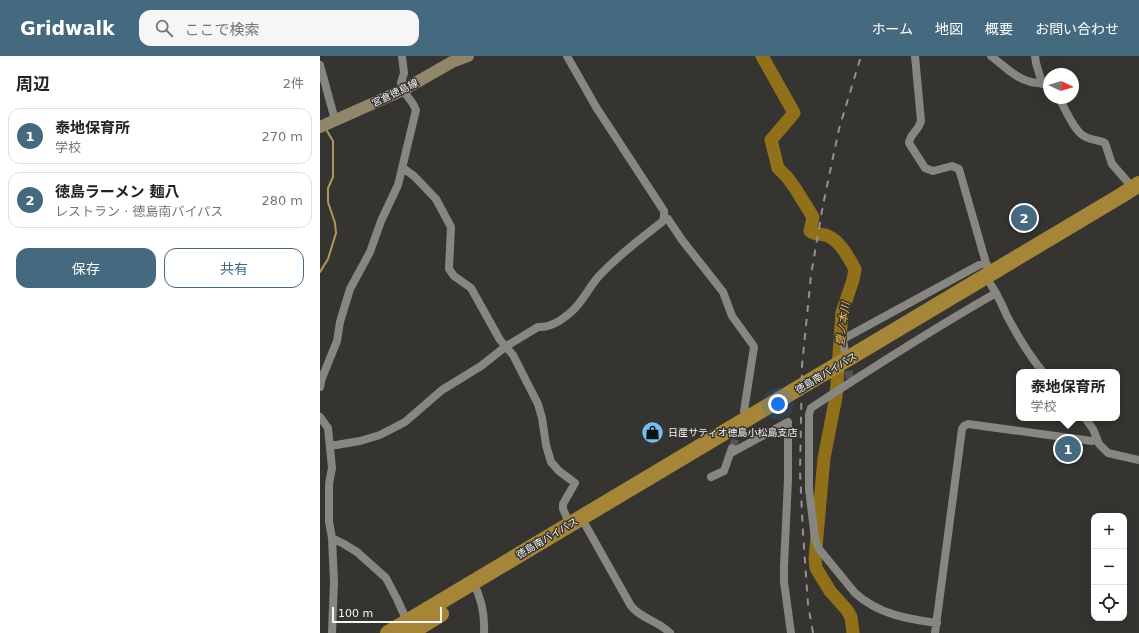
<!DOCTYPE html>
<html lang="ja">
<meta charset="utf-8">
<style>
:root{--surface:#fff;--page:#f6f6f6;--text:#222;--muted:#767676;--line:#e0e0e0;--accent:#456a80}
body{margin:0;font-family:"DejaVu Sans","Noto Sans JP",sans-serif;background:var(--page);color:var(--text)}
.controls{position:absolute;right:12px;bottom:12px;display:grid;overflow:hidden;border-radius:8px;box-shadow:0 4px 16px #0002}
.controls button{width:36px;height:36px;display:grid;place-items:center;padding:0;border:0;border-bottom:1px solid var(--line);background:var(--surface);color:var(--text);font:20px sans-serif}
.compass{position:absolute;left:723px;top:12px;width:36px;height:36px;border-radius:50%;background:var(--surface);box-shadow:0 4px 16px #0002;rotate:94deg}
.scale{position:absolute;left:12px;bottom:10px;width:110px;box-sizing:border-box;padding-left:4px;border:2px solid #f6f5f2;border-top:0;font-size:11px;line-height:14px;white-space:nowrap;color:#f6f5f2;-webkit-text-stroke:3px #363430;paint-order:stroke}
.you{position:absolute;left:458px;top:348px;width:14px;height:14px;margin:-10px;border:3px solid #fff;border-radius:50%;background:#1a73e8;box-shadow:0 0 0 6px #1a73e833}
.badge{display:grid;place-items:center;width:26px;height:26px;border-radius:50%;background:var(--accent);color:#fff;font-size:13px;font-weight:700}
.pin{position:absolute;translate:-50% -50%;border:2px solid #fff;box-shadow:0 1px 4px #0006}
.popup{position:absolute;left:696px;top:313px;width:104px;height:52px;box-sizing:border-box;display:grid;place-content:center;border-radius:8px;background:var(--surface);filter:drop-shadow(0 1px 3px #0005);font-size:13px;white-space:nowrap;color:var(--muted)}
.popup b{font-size:15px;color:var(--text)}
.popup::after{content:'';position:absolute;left:50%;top:100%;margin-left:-8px;border:8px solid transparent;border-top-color:var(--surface)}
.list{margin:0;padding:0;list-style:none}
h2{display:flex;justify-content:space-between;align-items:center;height:52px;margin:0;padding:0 16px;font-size:17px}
h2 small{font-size:13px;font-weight:400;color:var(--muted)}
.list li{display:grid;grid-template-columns:26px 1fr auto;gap:12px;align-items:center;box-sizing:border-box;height:56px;margin:0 8px 8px;padding:0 8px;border:1px solid var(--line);border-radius:12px}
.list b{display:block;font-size:15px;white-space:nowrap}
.list p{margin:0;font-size:13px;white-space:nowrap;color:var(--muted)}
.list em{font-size:13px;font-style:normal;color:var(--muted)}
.actions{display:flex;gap:8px;padding:12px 16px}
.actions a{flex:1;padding:9px 0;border:1px solid var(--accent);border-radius:12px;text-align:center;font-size:14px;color:var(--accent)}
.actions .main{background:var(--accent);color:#fff}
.icon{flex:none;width:22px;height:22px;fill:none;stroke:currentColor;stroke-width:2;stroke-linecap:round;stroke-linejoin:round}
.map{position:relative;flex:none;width:819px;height:577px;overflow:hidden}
header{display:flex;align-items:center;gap:24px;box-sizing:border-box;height:56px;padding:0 20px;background:var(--accent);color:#fff}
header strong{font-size:19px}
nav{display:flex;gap:22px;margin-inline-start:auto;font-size:14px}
.search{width:280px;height:36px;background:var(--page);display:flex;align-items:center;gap:10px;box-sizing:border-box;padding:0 14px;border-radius:12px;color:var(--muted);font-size:15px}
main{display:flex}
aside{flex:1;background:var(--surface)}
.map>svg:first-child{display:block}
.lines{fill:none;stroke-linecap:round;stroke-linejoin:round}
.stream{stroke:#af995a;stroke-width:2}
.river{stroke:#907119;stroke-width:13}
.street-tunnel{stroke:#53514d;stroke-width:8;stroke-dasharray:8 4;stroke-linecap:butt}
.street{stroke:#888681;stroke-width:8}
.secondary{stroke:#91866b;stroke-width:12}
.highway{stroke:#a58638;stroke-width:16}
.rail{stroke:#93928e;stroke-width:2;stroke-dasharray:7 7;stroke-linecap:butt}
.labels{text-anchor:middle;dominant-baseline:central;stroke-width:3;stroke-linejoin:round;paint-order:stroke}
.street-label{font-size:10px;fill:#f6f5f2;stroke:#363430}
.poi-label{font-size:10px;fill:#f6f5f2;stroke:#363430;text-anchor:start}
.water-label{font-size:11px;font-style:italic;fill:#eabf50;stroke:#363430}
</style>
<header>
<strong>Gridwalk</strong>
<div class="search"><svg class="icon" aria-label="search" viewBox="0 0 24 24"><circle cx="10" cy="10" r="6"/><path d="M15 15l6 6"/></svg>ここで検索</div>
<nav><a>ホーム</a><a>地図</a><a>概要</a><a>お問い合わせ</a></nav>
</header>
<main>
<aside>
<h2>周辺<small>2件</small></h2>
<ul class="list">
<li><span class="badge">1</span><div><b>泰地保育所</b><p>学校</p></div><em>270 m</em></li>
<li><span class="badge">2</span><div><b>徳島ラーメン 麺八</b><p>レストラン · 徳島南バイパス</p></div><em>280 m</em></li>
</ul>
<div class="actions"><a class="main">保存</a><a>共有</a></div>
</aside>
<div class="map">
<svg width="819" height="577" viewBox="0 0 819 577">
<rect width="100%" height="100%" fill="#363430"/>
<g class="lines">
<path class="stream" d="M0,216L8,203L16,177L15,167L8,146V132L13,121V85L7,75"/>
<path class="river" d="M442,0L474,57L451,84L458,112L467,121L475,132L493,161L490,175C496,180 502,177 508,180C520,185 529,202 535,213L533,224L522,256L516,341L504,402L495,502L496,512L510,535L527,554L531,561L533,577"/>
<path class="street-tunnel" d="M526,303L530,323
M413,391L420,369"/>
<path class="street" d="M595,0L601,65C598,76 590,77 589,87L605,112L613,115L632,110L639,113L666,207
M671,0C683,9 694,21 708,25C715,28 722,26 729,30
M715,0L716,7L722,27
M0,9L15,64
M739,42C745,52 754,75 764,80C770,84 779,84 785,87L792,108L813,132
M83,112L94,120L116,143L131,171L129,213L134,220L151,232L180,284L193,299L218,348L222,362L226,389L231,406L239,415L255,427L243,448V453L250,469
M344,162L348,163L362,184L396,227L403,236L412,260L433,289L434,291L424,355
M671,229C678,239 682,249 687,260C697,279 709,299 723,316
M525,296L523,284L525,282L659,209L666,207L668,211
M0,331L2,322L17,285L20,266L30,233L50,196L61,165L78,129L96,54L93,48L83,34L81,27L84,17L82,0
M0,361L8,372L12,412L9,428V466L12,482L14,526L12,577
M765,362L773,373L779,388L788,397L819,404
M10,390L40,385L60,379L85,366L122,334L161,310L185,291L218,271C229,272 242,264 251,256C262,247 269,231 279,220C298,200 320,183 342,166L344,162V155L276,51L247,0
M411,397L468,366V423L464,510V526L471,577
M391,421L404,415L412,392
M266,470L311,550C321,563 339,565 350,577
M12,482L24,488L37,496L66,522L77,543L87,565
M153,526C162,543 165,558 164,577
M617,567C587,563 558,558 535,537L499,493L495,483L489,433V358L491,352C552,312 613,273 676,237
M615,577L642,373L644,370L648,368L772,385L777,383"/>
<path class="secondary" d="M0,71L83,34L132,6L148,0"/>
<path class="highway" d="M68,577L802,139L819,128
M90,577L121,558"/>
<path class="rail" d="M493,577L488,548L483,477L480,416L482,310L491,219L503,149L519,73L541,0"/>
</g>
<defs>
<symbol id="shop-disc" viewBox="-11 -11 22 22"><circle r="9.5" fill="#70c1f4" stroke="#363430"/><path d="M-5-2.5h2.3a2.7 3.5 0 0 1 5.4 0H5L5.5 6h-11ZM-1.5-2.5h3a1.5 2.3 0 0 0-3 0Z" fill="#111"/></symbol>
</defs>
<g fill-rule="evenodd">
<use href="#shop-disc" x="320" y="364" width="25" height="25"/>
</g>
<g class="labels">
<g class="street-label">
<text transform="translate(75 37) rotate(-26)">宮倉徳島線</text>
<text transform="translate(506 317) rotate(-31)">徳島南バイパス</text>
<text transform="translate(227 482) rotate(-31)">徳島南バイパス</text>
</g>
<g class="poi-label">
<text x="348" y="376">日産サティオ徳島小松島支店</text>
</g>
<g class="water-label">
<text transform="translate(523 268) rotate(-82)">豊ノ本川</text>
</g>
</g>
</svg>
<div class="controls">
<button>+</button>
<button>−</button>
<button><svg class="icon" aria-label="locate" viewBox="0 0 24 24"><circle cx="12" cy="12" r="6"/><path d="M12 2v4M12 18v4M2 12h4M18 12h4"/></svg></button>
</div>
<svg class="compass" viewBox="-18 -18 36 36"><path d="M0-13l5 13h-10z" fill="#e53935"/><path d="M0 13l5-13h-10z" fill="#767676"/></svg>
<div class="scale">100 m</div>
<div class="you"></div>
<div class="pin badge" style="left:748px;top:393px">1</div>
<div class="popup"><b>泰地保育所</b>学校</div>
<div class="pin badge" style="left:704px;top:162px">2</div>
</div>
</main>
